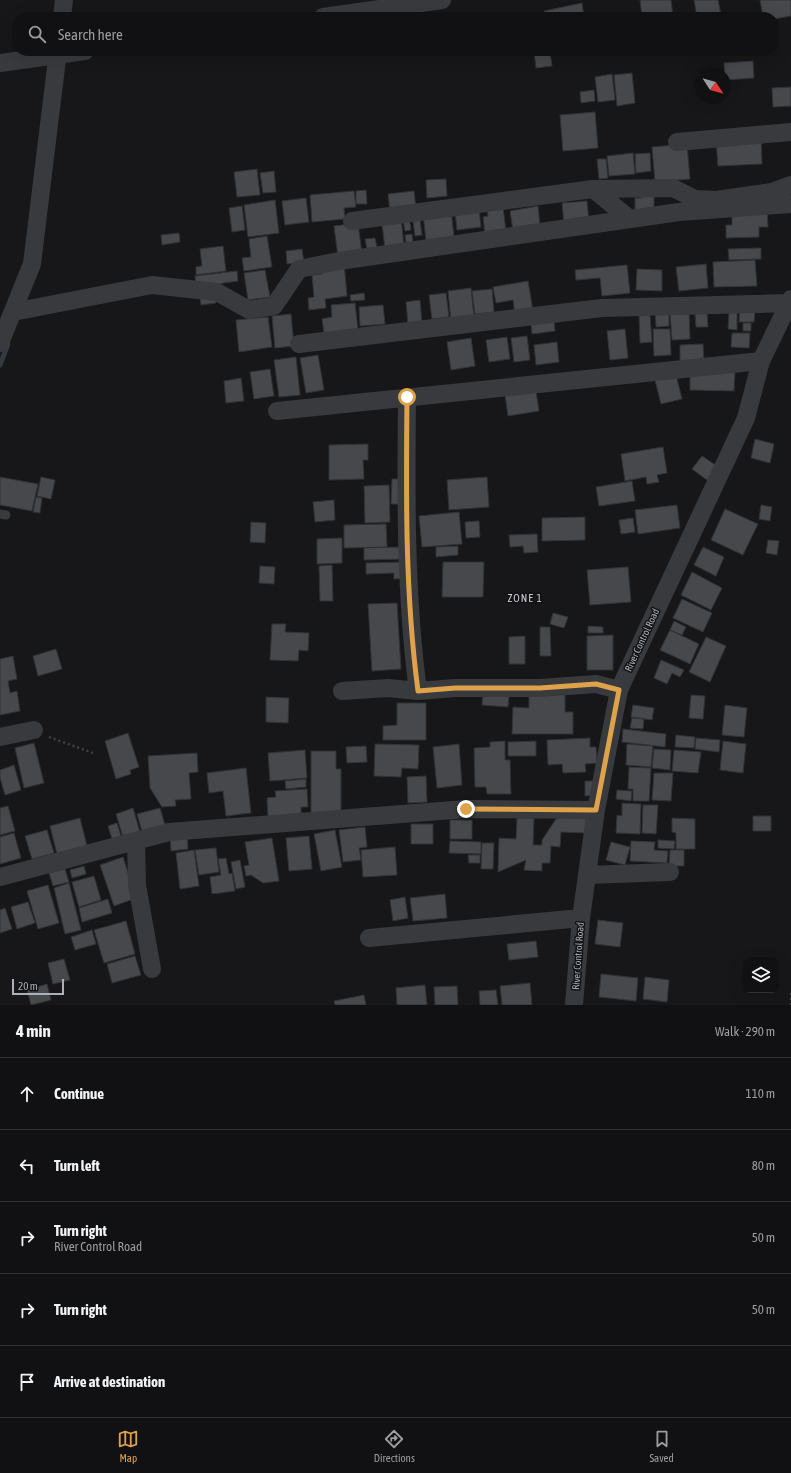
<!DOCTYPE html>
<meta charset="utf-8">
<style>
:root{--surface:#111113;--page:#1e1f21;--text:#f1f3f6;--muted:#9c9da0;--line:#303133;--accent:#dea34a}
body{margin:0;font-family:"Asap Condensed",sans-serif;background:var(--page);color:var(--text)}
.controls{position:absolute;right:12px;bottom:12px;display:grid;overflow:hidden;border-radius:8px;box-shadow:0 4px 16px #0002}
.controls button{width:36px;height:36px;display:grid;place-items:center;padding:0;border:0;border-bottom:1px solid var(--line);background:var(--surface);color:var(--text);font:20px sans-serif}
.compass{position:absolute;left:695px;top:68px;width:36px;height:36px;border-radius:50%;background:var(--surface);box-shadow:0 4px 16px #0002;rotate:126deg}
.scale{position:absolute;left:12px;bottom:10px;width:52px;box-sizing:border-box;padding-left:4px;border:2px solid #abafb7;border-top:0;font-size:11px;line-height:14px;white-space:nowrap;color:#abafb7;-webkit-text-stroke:3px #121214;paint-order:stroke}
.stop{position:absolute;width:12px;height:12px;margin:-9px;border:3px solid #dea34a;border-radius:50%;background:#fff}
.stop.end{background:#dea34a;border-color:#fff;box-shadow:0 1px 4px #0008}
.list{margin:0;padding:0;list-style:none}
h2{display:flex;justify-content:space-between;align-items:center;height:52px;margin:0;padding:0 16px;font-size:17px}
h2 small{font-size:13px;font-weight:400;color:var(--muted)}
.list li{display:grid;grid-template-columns:26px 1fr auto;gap:12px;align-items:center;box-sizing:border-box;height:72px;padding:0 16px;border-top:1px solid var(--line)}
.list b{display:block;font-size:15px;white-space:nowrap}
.list p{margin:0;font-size:13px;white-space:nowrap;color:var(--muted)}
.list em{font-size:13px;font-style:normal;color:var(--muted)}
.icon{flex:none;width:22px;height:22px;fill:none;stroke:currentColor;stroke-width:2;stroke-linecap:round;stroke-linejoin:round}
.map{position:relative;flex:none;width:791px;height:1005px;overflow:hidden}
.search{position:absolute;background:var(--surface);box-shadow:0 4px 16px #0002;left:12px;right:12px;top:12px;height:44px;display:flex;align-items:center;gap:10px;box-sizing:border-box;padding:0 14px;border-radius:16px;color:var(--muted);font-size:15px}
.sheet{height:412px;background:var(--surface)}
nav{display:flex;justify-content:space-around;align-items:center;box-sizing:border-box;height:56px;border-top:1px solid var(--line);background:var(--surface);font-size:11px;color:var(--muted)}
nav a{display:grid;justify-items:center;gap:2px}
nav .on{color:var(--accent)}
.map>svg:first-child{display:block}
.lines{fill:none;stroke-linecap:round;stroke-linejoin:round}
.stream{stroke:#323b41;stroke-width:5}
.building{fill:#46484b;stroke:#313235}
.path{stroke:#3f4144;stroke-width:2.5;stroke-dasharray:2 3;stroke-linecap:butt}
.lane{stroke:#393a3e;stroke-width:9}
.street{stroke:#393a3e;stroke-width:18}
.route{stroke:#dea34a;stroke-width:5}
.labels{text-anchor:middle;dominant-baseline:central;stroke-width:3;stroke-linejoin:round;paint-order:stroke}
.street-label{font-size:10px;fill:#abafb7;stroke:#121214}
.neighbourhood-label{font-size:11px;letter-spacing:1px;fill:#cbced4;stroke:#121214}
</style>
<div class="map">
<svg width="791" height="1005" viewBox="0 0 791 1005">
<rect width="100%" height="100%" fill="#171719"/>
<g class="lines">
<path class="stream" d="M0,365L8,344"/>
</g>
<path class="building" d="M640,0H671L673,17H642Z
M694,0H718L721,15L713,17H697Z
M760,0H791V16L774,19V17H763Z
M582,3L584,17H545L544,11Z
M534,51H550L552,66L536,68Z
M552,51H569L552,54Z
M753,61L754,78L725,80L724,63Z
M632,73L635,103L617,106L614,75Z
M612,74L615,100L598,102L595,77Z
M791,87V106L773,107L772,88Z
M594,90L595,101L581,103L580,92Z
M595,112L598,148L563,151L560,115Z
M761,138L762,164L718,166L716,140Z
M687,144L690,179L655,182L652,147Z
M633,153L635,174L609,176L607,156Z
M650,153L651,171L636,173L635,154Z
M597,159H606L608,178L599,179Z
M257,169L260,195L237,197L234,172Z
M274,171L276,192L263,193L260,173Z
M446,179L447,196L427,198L426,180Z
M366,190L367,204H356V191Z
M354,191L356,207L344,208L345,219L312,222L310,195Z
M414,191L416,209L390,212L388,194Z
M641,191H654V214H635V198H641Z
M306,198L309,222L285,225L282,201Z
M275,200L279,233L248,237L244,205Z
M587,201L589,222L564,224L562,203Z
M242,206L245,230L232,232L229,208Z
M538,206L540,226L513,231L510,211Z
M503,207L506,231L485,234L483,217L488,216L487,209Z
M732,208H767L768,227H759V237L726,238V225H732Z
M451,210L454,237L426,241L423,213Z
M479,210L481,227L457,230L455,212Z
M401,218L404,246L385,249L382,224Z
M409,218L411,230L405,231L403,219Z
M420,220L422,235L415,236L413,221Z
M358,223L362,254L338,257L334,226Z
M179,233L180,242L162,245L161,235Z
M412,234L413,242L406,243L405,235Z
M267,236L272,267L244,271L242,258L251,257L249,239Z
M375,238L377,247L367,249L365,239Z
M223,246L226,271L196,275V267L202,266L200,249Z
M761,248V259L729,260L728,249Z
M302,249L304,262L287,264L286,251Z
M755,260L757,286L714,287L713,262Z
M344,263L347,296L325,299L326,308L309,310L308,298L314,297L312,275L322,274L321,266Z
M706,264L708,288L679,291L676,267Z
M627,265L630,293L602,296L600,278L576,280L575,270Z
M637,269L662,270V291L636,290Z
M265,270L270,297L248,300L244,273Z
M237,271L238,281L196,287L195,276Z
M528,281L533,311L515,314L513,300L496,303L493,287Z
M471,288L474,318L451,321L448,291Z
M492,289L494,312L475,314L472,291Z
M364,293L365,300L351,301L350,295Z
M446,293L449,317L432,319L429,295Z
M215,294L216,303L201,305L200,296Z
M420,300L422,323L408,325L406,302Z
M355,303L358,330L324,333L322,319L332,317L331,305Z
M383,305L385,324L360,326L359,307Z
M655,308H669V326L656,327Z
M740,309H755L754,322H739Z
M689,311L690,339L672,340L670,312Z
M729,311H737V330L728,329Z
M707,313L708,327H696L695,314Z
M291,314L294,346L275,348L272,316Z
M650,315L652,342L640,343L639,316Z
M268,317L272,347L239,352L236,320Z
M554,320L555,331L532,334L531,323Z
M743,323H751V331H743Z
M625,329L628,358L610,360L607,331Z
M653,329H670L671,355L654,356Z
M732,333H750L749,348L731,347Z
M527,336L530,360L514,362L511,338Z
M507,337L510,359L489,362L486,340Z
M471,338L475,366L451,370L447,342Z
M557,342L559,362L536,365L534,345Z
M703,344L704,363L680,364V345Z
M318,355L324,390L306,393L300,358Z
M296,357L300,395L279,397L274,360Z
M270,369L274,396L254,399L250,372Z
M690,369L735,370L734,391L690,390Z
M675,371L682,399L661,404L654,376Z
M241,378L244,401L226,403L224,381Z
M536,391L539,411L508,416L505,395Z
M755,439L774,444L770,463L751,458Z
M368,444V460H363L364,479L329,480V445Z
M663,447L667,473L657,475L659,482L647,484L646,477L625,481L621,454Z
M702,456L717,466L707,480L692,469Z
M0,477L38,484L32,511L0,505Z
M41,477L55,480L51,499L37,496Z
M487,477L489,507L449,510L447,480Z
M392,479H402L401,504H391Z
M632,481L635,501L599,506L596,487Z
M389,485L390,522L365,523L364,486Z
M36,497L42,498L40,513L33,512Z
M334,500L335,520L315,522L313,502Z
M677,505L680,528L638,534L635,510Z
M761,505L772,507L770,521L759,519Z
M725,509L758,524L743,555L711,540Z
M459,512L462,544L422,547L419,516Z
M585,517V540L542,541V518Z
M633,518L635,532L621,534L619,520Z
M479,521L480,537L466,538L465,522Z
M251,522L266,523L265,543L250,542Z
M386,524L387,547L344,548V525Z
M537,534L538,552L524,553L523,546L510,547L509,535Z
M342,538V563L317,564V539Z
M768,540L779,541L777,555L766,553Z
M458,546V555L436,557V547Z
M403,547L404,559L364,560V548Z
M703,547L724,557L716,576L694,565Z
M407,562L408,578L394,579V573L366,574V563Z
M443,562H484L483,597H442Z
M332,565L333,601H320L319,566Z
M260,566L275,567L274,584L259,583Z
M628,567L631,602L590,605L587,570Z
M692,572L722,588L711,610L681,595Z
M682,599L712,613L703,632L673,618Z
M397,603L401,669L372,671L368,604Z
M553,613L568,617L564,628L550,624Z
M674,621L686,627L682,635L670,630Z
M272,624H286L285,632L309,633L308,651L299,650L298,661L270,660Z
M588,626L603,627V633H588Z
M540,627H550L551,656H540Z
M670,630L699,644L690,664L660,650Z
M613,635V670H587V636Z
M525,636V664H509V637Z
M706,637L726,646L710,682L689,672Z
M56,649L62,669L38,676L33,656Z
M13,656L17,679L8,681L10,693L17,691L20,711L0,715V659Z
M661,660L684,670L680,677L672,673L667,684L654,678Z
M483,694L509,695L508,707L482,705Z
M529,694H565V712H573V734H512L513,707L529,708Z
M691,695L705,696L703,719L689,718Z
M266,697L289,698L288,723L266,722Z
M397,703H426V740H383V726L397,725Z
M633,705L654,708L652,720L631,717Z
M725,705L747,708L744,737L722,735Z
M632,718L644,719L643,729L630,728Z
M623,729L666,734L665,747L622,742Z
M128,733L139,767L130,770L131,774L116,779L105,741Z
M676,735L695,737L694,748L675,747Z
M590,738V747H596L597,763L585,764L586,772L563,773L562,764L548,765L547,740Z
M696,738L720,740L719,752L695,749Z
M505,741V760H510L511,794H487L486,787H475L474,748L490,747V742Z
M536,741V756H508V742Z
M723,741L746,744L743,773L720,770Z
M34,743L44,783L24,788L15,748Z
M375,744L419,745L418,769L402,768L401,777L374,776Z
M459,744L462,785L437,788L433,747Z
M627,744L653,746L651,767L626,765Z
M366,746L367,762L347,763L346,747Z
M654,749L671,750L670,770L652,768Z
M305,750L307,778L270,781L268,753Z
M674,750L701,752L698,773L672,771Z
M311,751H336V769H341V813L311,814Z
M197,753L198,772L189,773L191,799L175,800L176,806L162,807L150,788L148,756Z
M14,765L21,790L5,795L0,778V770Z
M629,767L651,768L649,801H633V789H628Z
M246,768L251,813L226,816L223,791L209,793L207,773Z
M654,773H673L671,801L652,800Z
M426,776L427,802L408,803L407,777Z
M306,779V787L286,789L285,781Z
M585,781H594L595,795L585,796Z
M307,789L308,807H301V816L268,818L267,798L276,797L275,791Z
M617,790L632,791L631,801L616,799Z
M622,803L641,804L640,834L616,833L617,815L622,816Z
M643,805H658L656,834L642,833Z
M8,806L15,831L0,835V808Z
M133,808L140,832L123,837L116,814Z
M160,808L165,825L142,831L137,814Z
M586,811V833L561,832L560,847L551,846L550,863H542V871L524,870L526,860L498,872L499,838L516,839L517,818H534L533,845H542V840L556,819Z
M753,816H771V831H753Z
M80,818L87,846L57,854L50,826Z
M672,818L695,819V849H676V833L672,832Z
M450,820H472V839H450Z
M117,823L121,836L112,839L108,826Z
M411,824H433V844H411Z
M365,827L367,847L359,848L361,860L343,862L339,830Z
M47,830L54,853L32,859L25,836Z
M335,830L342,867L321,871L314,834Z
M14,833L21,858L0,864V837Z
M187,834L188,849L171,851L170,836Z
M309,836L312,869L289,871L286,838Z
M272,838L279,881L263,883L251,875L246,876L244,866L249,865L245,842Z
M658,840L675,841L674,849L658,848Z
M450,841L481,842V854L449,853Z
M631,841L655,842L654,850L668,851L667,863L630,861Z
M611,842L630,847L625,865L606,860Z
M482,843H494L493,869H481Z
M395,847L397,875L363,877L361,850Z
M216,848L219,872L199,875L195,850Z
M194,850L199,886L180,889L176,853Z
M670,850H684V866H669Z
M468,855H480V863H469Z
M123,857L136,898L114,906L100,865Z
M226,858L229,874L232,873L235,891L212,894L210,877L221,875L218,859Z
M240,860L245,887L236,889L231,862Z
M84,866L86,874L72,878L70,870Z
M65,869L69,882L53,886L49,873Z
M94,876L101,900L79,907L72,882Z
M69,883L81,930L65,934L54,888Z
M48,885L59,923L38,929L27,891Z
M445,894L447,918L413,921L410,898Z
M405,897L408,918L393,921L390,900Z
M108,899L112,913L82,922L79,908Z
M28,902L35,923L17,929L11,907Z
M5,908L12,929L0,933V910Z
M598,920L623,923L620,947L595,944Z
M126,921L135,954L104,963L94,930Z
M92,930L96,944L75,950L71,937Z
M536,941L538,957L509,960L507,944Z
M135,956L141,975L112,983L107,964Z
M64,959L70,980L53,984L48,963Z
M601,974L638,978L636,1001L599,997Z
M645,977L669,980L667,1002L643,999Z
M530,983L532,1005H502L500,986Z
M47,984L51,1000L31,1005L27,990Z
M425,985L427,1005H397L396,988Z
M457,986L458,1005H435L434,987Z
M496,990L498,1005H480L479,991Z
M364,995L366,1005H335L334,1001Z"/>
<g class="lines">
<path class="path" d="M49,737L93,753
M791,1005V993"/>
<path class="lane" d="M0,514L6,515"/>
<path class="street" d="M62,17L64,0
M323,17L442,0
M0,63L85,51
M677,142L791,132
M593,189L673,188L695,199L716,200L772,192L791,185
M352,221L593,189L630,219
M13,312L152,285L217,292L249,310L274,306L299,269L339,261L679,212L791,204
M0,343L32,264L58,51
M299,344L602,308L789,303
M407,397C406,495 405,593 418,691
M277,411L761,361
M342,691L388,688L418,691L455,688H540L596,684L619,690
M0,737L34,730
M136,841L137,885L152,969
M587,875L670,872
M0,877L169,832L466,809L596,810
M369,938L581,918
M574,1005L581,918L596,810L619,690L746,418L761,361L791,299"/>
</g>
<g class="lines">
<path class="route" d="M407,397C406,495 405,593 418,691L455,688H540L596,684L619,690L596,810L466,809"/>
</g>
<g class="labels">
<g class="street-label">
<text transform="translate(642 640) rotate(-65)">River Control Road</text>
<text transform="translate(578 956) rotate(-86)">River Control Road</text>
</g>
<g class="neighbourhood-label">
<text x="525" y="598">ZONE 1</text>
</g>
</g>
</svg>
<div class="controls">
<button><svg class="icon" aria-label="layers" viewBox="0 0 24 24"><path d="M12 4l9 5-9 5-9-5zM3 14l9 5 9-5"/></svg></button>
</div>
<svg class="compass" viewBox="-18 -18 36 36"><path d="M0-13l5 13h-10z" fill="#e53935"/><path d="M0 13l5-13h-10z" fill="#9c9da0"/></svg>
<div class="scale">20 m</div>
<div class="stop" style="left:407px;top:397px"></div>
<div class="stop end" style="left:466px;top:809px"></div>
<div class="search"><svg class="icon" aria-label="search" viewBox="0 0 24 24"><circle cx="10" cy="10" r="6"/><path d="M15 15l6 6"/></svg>Search here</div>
</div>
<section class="sheet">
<h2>4 min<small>Walk · 290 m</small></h2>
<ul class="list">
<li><svg class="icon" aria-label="ahead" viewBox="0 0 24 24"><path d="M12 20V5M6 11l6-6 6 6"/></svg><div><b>Continue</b></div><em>110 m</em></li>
<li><svg class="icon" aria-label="left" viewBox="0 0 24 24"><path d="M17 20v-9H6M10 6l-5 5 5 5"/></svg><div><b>Turn left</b></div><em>80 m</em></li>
<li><svg class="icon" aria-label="right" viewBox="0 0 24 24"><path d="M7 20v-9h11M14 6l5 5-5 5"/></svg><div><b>Turn right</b><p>River Control Road</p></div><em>50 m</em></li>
<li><svg class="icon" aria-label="right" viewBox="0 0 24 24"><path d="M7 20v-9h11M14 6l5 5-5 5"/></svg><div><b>Turn right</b></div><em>50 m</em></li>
<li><svg class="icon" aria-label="arrive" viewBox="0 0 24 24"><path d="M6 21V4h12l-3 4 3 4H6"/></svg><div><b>Arrive at destination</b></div></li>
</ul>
</section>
<nav>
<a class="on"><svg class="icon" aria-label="map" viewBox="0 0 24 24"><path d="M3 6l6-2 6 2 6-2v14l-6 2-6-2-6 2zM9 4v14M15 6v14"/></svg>Map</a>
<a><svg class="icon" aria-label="directions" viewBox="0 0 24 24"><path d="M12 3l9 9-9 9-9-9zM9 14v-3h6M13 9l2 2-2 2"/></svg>Directions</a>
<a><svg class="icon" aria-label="saved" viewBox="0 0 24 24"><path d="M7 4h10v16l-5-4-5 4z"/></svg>Saved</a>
</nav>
